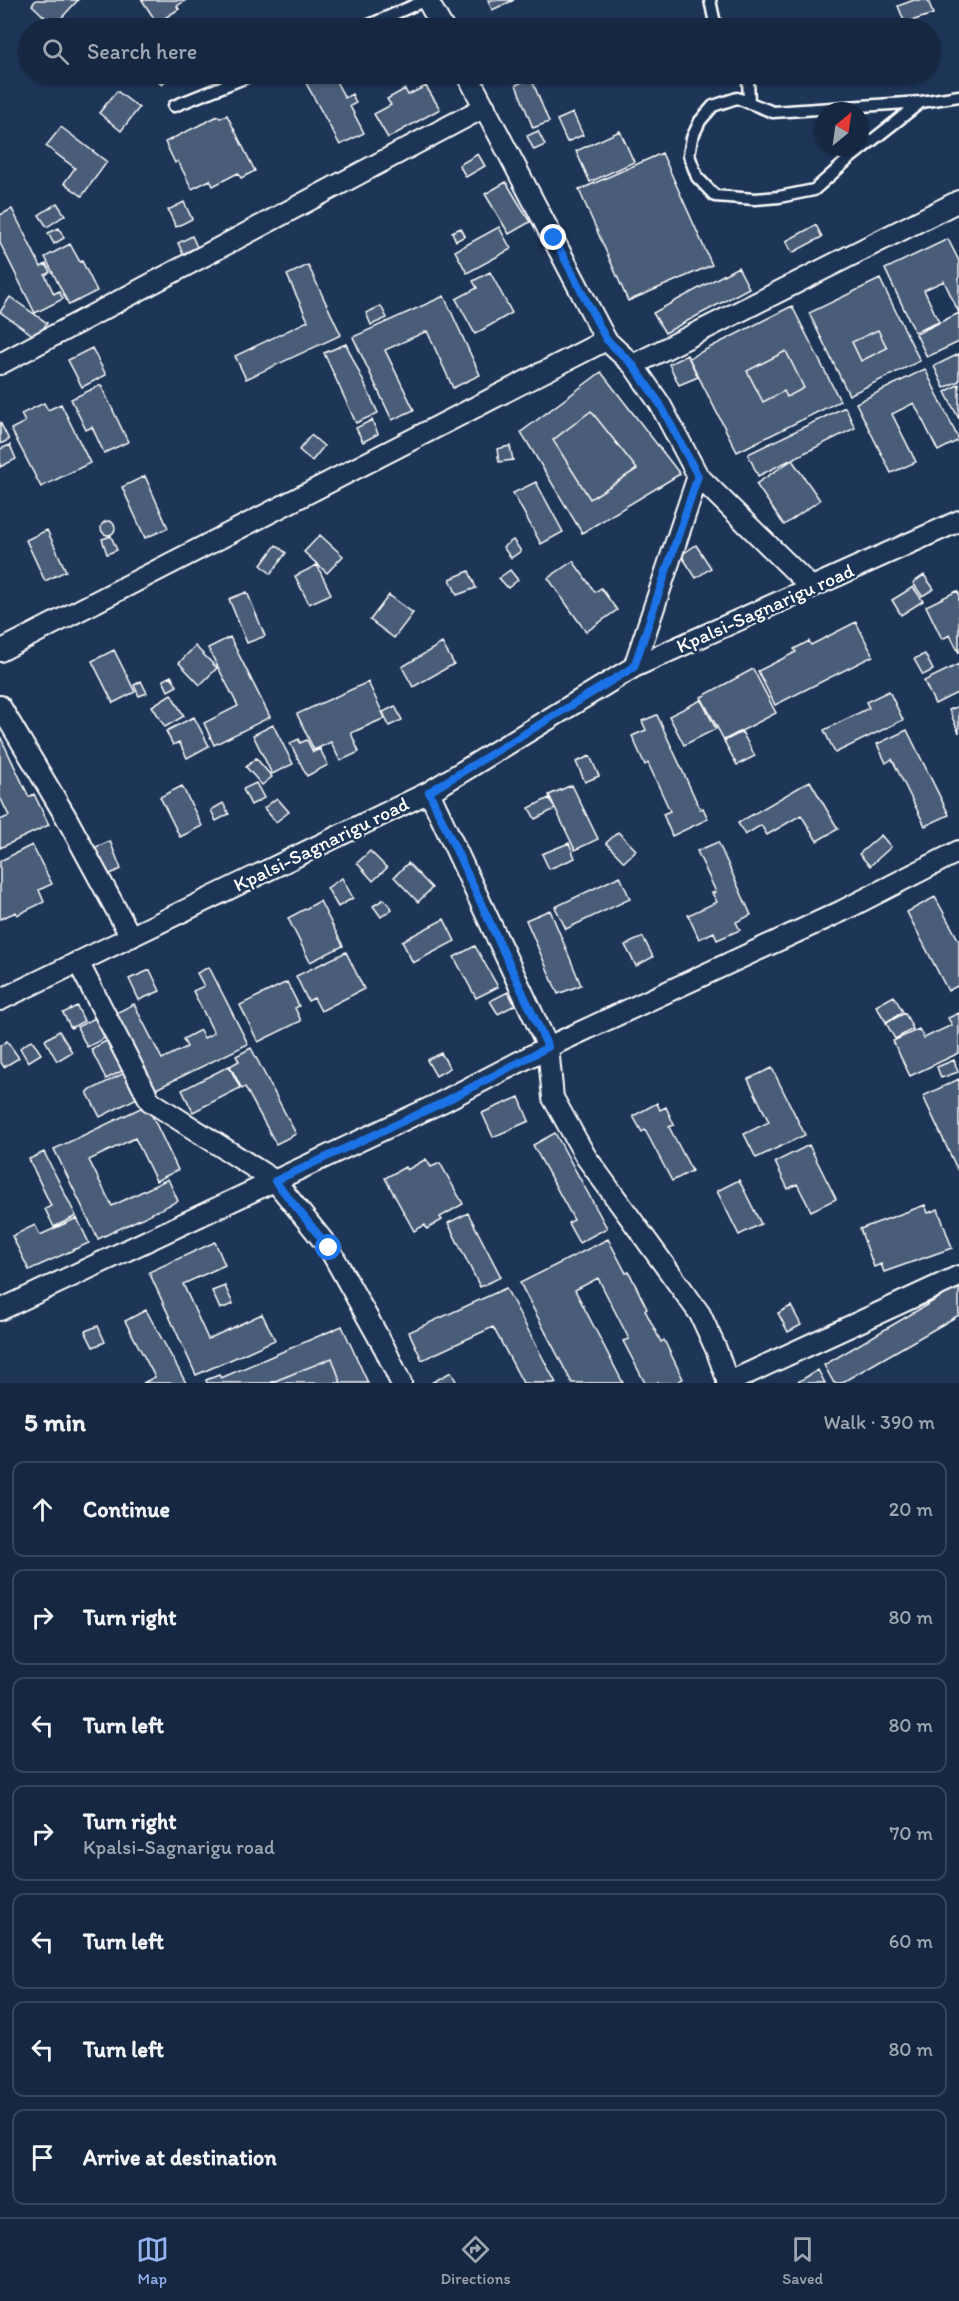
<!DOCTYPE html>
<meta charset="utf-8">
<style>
:root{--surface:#162841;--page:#1f3048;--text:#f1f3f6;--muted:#9ea6b1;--line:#35445a;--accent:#95b2f1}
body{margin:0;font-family:Itim,sans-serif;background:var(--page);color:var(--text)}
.compass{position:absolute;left:815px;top:102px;width:54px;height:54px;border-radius:50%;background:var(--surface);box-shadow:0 2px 4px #0004;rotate:29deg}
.stop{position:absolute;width:18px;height:18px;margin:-14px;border:4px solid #1a73e8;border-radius:50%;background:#fff}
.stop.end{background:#1a73e8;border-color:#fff;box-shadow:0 2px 6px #0008}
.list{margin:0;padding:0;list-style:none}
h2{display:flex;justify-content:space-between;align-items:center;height:78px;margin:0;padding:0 24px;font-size:26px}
h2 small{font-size:20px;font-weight:400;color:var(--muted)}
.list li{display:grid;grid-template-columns:39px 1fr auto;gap:18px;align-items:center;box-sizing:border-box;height:96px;margin:0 12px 12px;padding:0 12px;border:2px solid var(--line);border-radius:12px}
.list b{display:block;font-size:22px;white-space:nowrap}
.list p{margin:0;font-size:20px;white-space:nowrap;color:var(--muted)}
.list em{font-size:20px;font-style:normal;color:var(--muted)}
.icon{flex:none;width:33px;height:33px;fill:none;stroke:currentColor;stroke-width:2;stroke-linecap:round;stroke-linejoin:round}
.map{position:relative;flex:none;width:959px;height:1383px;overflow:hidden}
.search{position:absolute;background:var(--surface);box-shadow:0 2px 4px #0004;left:18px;right:18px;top:18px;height:66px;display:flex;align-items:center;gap:15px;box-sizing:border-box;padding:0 21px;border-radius:33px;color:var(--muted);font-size:22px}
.sheet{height:834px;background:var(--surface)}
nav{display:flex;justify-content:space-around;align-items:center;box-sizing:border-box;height:84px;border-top:2px solid var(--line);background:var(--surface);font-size:16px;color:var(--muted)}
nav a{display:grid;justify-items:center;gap:3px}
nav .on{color:var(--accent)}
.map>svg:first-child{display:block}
.building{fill:#4a5d79;stroke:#fff;stroke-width:1.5;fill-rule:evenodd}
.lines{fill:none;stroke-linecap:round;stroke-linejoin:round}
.lane-casing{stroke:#fff;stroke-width:15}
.street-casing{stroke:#fff;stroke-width:24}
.lane{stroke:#1d3557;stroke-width:10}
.street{stroke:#1d3557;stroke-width:20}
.route{stroke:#1a73e8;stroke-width:8}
.labels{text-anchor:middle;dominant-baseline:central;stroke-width:5;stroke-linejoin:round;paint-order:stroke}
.street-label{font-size:20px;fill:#fff;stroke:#1d3557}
</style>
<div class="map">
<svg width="959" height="1383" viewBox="0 0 959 1383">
<rect width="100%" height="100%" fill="#1d3557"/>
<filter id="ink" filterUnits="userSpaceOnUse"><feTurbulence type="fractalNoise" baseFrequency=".0167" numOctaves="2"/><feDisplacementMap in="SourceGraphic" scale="12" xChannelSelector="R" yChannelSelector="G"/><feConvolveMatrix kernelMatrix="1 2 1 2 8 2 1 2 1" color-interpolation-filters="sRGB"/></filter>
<g filter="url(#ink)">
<path class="building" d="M36,0H78L54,26L32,5Z
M142,0H186L177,6L179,9L157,23Z
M488,0H514L492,10Z
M914,0H928L933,14L905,23L898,6Z
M148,74H171L162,85Z
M301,74H332L345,98L352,94L356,103L350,106L364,133L340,145Z
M531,78L549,122L533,128L516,85Z
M426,86L440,109L388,138L374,114L391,105L387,99L405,89L408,95Z
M117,91L139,108L121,131L99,113Z
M573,113L583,135L567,142L557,120Z
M227,115L255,171L241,178L238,173L213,186L210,180L192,189L178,161L175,163L165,142L218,116L220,118Z
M61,127L107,162L82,196L64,183L75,168L46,146Z
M538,131L545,145L534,150L527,136Z
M620,131L634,162L590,182L576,151Z
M662,153L712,265L628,301L579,190Z
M478,154L485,166L466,177L459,165Z
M506,182L530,222L509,234L485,194Z
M184,202L192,219L176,227L168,210Z
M57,203L65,215L47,227L39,215Z
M12,209L41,267L46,264L50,272L45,275L54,294L59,291L63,299L35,313L0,243V215Z
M816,225L822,237L792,253L786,241Z
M499,227L511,249L467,273L455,251Z
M59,228L64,238L54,244L48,233Z
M461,228L465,236L456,241L452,232Z
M192,236L197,247L183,254L178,243Z
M948,239L959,261V313L944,281L924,290L939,322L915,332L885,269Z
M70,244L80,262L82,261L97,291L69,305L45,257Z
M308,265L341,335L246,379L235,356L308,321L287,275Z
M738,267L749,288L665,333L653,313Z
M490,272L512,313L475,334L456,299L477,288L473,281Z
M880,279L920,361L849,395L809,313ZM878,330L887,348L861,361L852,342Z
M444,296L480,375L453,388L427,331L385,350L414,410L392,420L353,337Z
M10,297L47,323L37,338L0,312Z
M381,306L387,318L371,325L366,313Z
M792,306L840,401L737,452L689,358ZM786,351L804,388L787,397L784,391L763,402L747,371Z
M959,313V342L927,357L916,334Z
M878,330L887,348L861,361L852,342Z
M346,344L378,413L356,423L324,353Z
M92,348L106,375L82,387L68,360Z
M786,351L804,388L787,397L784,391L763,402L747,371Z
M959,354V381L944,388L934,366Z
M687,355L698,377L679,385L669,364Z
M925,369L959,440L938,451L914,403L892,414L916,462L891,473L856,403Z
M601,372L680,474L582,533L521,432ZM591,411L637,469L590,499L553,440Z
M959,384V419L945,392Z
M101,385L128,442L104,453L92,427L86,430L71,399Z
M44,403L48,410L61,404L90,463L41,487L11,429L25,422L21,414Z
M845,407L855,428L758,476L748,454Z
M591,411L637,469L590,499L553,440Z
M372,420L378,434L363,442L356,428Z
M0,422L9,440L0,444Z
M311,435L324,446L312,461L299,450Z
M10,445L16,459L0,467V449Z
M510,446L513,460L499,462L497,449Z
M792,460L820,500L784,525L756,484Z
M145,476L168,528L145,538L122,487Z
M536,482L563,532L541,544L513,493Z
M101 528a7 7 0 1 1 14 0a7 7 0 1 1-14 0Z
M47,530L66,571L45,581L26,540Z
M320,535L343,556L327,573L304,552Z
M111,536L117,550L107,554L102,539Z
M513,540L521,551L511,558L503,547Z
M276,545L286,553L271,574L261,565Z
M696,545L711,568L696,578L681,555Z
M573,561L595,592L601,588L617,610L586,632L548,578Z
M317,565L331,594L309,604L295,576Z
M510,570L518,580L508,588L499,578Z
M469,571L476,588L457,595L450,579Z
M924,575L934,589L922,596L913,583Z
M913,587L923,601L901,615L892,600Z
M957,591L959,594V653L950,635L942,639L926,606Z
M247,592L265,636L247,643L229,599Z
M389,595L413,613L394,638L370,620Z
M856,622L873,656L775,705L758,671L796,652L794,649L809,641L811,645Z
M230,637L270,717L214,745L204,723L238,706L208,648Z
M442,643L454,664L413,687L402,667Z
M195,646L217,668L200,685L179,663Z
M114,650L135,692L113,703L92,661Z
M925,654L933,670L923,675L914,659Z
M959,664V692L935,704L924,681Z
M753,669L776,713L724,740L701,697Z
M171,676L177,686L168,691L163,680Z
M141,681L147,693L139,696L134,685Z
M368,682L385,718L351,733L359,752L340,761L331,742L314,750L297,714Z
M889,691L903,720L835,753L824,730L869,708L866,702Z
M171,694L184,716L165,727L152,706Z
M701,700L716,729L684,745L669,716Z
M395,706L402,720L389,726L383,712Z
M959,706V733L949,710Z
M657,715L700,809L703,808L708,819L672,836L663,814L670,811L648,763L645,765L632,736L646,730L642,721Z
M194,717L209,746L187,758L179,742L173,745L166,731Z
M273,725L293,764L272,774L253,735Z
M907,730L949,815L925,826L892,759L886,763L877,744Z
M742,732L755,756L737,765L724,741Z
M0,736L29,797L34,794L49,825L0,848V820L9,816L0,797Z
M299,739L300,743L307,740L313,752L320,749L328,765L307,776L290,743Z
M590,756L599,776L585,782L576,762Z
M256,758L272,777L262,785L246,767Z
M810,781L838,829L817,841L801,815L767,835L761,825L745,835L738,823Z
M256,783L264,798L251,805L243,789Z
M572,785L598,839L575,850L549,795Z
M182,786L202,826L180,837L160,797Z
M277,798L289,812L276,822L264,808Z
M549,798L555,809L535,819L529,808Z
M223,803L229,814L216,821L211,810Z
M618,832L636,850L624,862L606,843Z
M881,835L891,847L870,866L859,854Z
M110,841L121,869L106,876L94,848Z
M718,842L751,915L736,922L740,930L717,940L714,932L699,939L688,915L717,902L712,893L716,892L697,851Z
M569,843L575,858L549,869L542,854Z
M32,845L52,884L39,890L44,902L17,915L16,912L0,919V861Z
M370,851L387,868L373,881L357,863Z
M408,863L432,888L418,902L394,877Z
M620,876L630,899L566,929L555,907Z
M342,878L353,898L338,907L327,888Z
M935,897L959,941V985L948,991L907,912Z
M384,899L392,909L381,917L373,906Z
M320,901L343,946L310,962L288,918Z
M550,910L581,985L558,994L526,920Z
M444,919L455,941L413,963L402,941Z
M643,937L653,957L636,966L625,945Z
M475,946L498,987L476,998L454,957Z
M346,952L364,989L321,1011L314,998L308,1001L296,976Z
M209,967L248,1044L150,1092L112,1015L134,1004L162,1059L187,1047L183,1039L200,1030L204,1038L214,1033L193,991L204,986L197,973Z
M150,970L160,991L139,1000L129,979Z
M287,982L299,1006L295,1008L301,1021L258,1042L240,1005Z
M508,992L515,1005L498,1014L490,1001Z
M894,996L903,1012L886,1022L876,1006Z
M77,1006L84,1021L71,1028L63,1013Z
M905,1013L913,1029L895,1039L886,1023Z
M959,1013V1053L910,1076L893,1041L919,1029L924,1038L952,1025L948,1018Z
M101,1015L111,1035L87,1047L77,1027Z
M59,1031L72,1052L57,1061L45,1040Z
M112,1038L128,1068L106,1079L91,1049Z
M32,1040L41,1054L28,1062L20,1048Z
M7,1041L19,1058L4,1067L0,1061V1046Z
M251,1048L296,1134L276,1144L245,1087L242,1089L230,1066L239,1061L236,1056Z
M441,1053L450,1068L436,1076L427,1060Z
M954,1060L958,1072L941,1078L937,1067Z
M229,1066L240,1088L193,1112L182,1090Z
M772,1068L805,1135L756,1158L744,1134L769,1122L748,1079Z
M128,1071L141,1096L100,1117L87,1092Z
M959,1079V1171H958L923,1096Z
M519,1097L529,1121L493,1137L482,1113Z
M657,1103L660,1110L666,1107L674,1125L669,1127L692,1171L672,1181L645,1130L642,1132L633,1116Z
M147,1105L178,1170L156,1181L135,1138L89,1160L112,1206L168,1179L178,1201L98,1239L54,1149Z
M555,1133L607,1228L579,1243L568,1223L574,1220L533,1145Z
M809,1145L836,1199L811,1211L797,1184L788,1189L775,1162Z
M44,1152L76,1216L54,1227L45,1209L51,1206L29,1159Z
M426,1159L431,1167L440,1163L463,1204L440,1217L442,1220L427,1229L425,1225L414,1231L385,1178L405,1167L407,1170Z
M739,1180L761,1224L739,1235L717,1191Z
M925,1205L928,1213L938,1209L952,1248L884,1272L881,1264L874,1267L860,1229Z
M468,1213L501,1277L480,1287L448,1223Z
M77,1218L89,1243L29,1270L12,1236L35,1225L40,1235Z
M608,1239L626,1273L629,1272L647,1309L645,1310L661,1342L664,1340L683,1379L675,1383H645L623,1341L629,1339L598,1278L575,1290L623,1383H572L520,1283Z
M215,1242L225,1265L183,1284L208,1339L262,1314L275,1340L196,1375L149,1272Z
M225,1286L233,1304L220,1309L212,1291Z
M959,1286V1315L841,1383H834L824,1365Z
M506,1288L556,1383H523L493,1327L422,1360L409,1332Z
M791,1306L801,1325L788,1332L778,1313Z
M146,1310L186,1383H143L155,1377L125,1321Z
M98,1326L105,1342L93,1347L85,1331Z
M342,1326L368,1383H341L332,1358L270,1383H207L206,1380L219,1375L221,1378Z
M332,1358L341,1383H270Z
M818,1370L825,1383H796Z
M451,1372L457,1383H431Z"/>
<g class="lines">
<defs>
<path id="lane" d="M710,0L716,28
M362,28L426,0
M745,74L748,78L749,103
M921,102L850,158L814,190L779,197L755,199L715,196L697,177L689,155L692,138L700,121L713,106L737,98L773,112L921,102L959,96
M174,106L254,74"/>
<path id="street" d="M427,0L443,28
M467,74L606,340L633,365L660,404L698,476L810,586
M0,364L485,107
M633,365L959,201
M0,651L606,340
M634,667L698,476
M0,706L66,817L131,937
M429,792L548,1047L553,1098L586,1157L700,1314L716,1349L728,1382
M78,962L150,1101L275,1181L329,1248L385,1349L401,1383
M0,1000L429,792L634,667L959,521
M0,1310L440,1103L548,1047L842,911L959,851
M727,1383L959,1276"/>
</defs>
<use href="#lane" class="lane-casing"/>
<use href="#street" class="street-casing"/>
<use href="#lane" class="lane"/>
<use href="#street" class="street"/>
</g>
</g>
<g class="lines" filter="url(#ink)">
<path class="route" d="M329,1248L275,1181L440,1104L548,1047L429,792L634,667L698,476L660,404L633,365L606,339L554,238"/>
</g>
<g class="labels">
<g class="street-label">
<text transform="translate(765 608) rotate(-24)">Kpalsi-Sagnarigu road</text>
<text transform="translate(321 844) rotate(-26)">Kpalsi-Sagnarigu road</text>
</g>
</g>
</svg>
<svg class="compass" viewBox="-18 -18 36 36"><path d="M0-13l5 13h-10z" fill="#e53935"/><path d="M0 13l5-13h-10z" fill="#9ea6b1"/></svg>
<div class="stop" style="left:329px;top:1248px"></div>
<div class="stop end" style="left:554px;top:238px"></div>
<div class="search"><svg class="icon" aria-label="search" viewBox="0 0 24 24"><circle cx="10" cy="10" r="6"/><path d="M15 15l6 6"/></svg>Search here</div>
</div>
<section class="sheet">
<h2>5 min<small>Walk · 390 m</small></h2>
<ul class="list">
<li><svg class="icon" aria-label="ahead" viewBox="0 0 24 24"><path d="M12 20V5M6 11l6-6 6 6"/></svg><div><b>Continue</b></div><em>20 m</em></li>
<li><svg class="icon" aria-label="right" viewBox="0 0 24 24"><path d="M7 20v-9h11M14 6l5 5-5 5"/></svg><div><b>Turn right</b></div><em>80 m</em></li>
<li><svg class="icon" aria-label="left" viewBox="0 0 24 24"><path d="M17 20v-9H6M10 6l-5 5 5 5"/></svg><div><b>Turn left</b></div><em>80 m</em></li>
<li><svg class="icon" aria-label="right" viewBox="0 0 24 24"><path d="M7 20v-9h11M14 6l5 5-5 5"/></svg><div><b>Turn right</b><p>Kpalsi-Sagnarigu road</p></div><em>70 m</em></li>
<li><svg class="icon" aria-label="left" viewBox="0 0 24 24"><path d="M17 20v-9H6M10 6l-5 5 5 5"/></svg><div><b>Turn left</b></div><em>60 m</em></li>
<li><svg class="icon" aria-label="left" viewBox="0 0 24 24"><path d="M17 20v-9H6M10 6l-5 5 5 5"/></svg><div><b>Turn left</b></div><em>80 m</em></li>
<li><svg class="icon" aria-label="arrive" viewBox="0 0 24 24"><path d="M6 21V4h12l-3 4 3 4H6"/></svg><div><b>Arrive at destination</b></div></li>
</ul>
</section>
<nav>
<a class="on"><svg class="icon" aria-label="map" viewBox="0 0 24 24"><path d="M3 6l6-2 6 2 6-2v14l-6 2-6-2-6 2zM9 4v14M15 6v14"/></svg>Map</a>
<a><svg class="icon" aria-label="directions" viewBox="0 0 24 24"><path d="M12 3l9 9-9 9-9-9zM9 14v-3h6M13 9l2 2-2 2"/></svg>Directions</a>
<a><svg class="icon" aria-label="saved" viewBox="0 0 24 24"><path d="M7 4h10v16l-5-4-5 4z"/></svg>Saved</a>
</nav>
